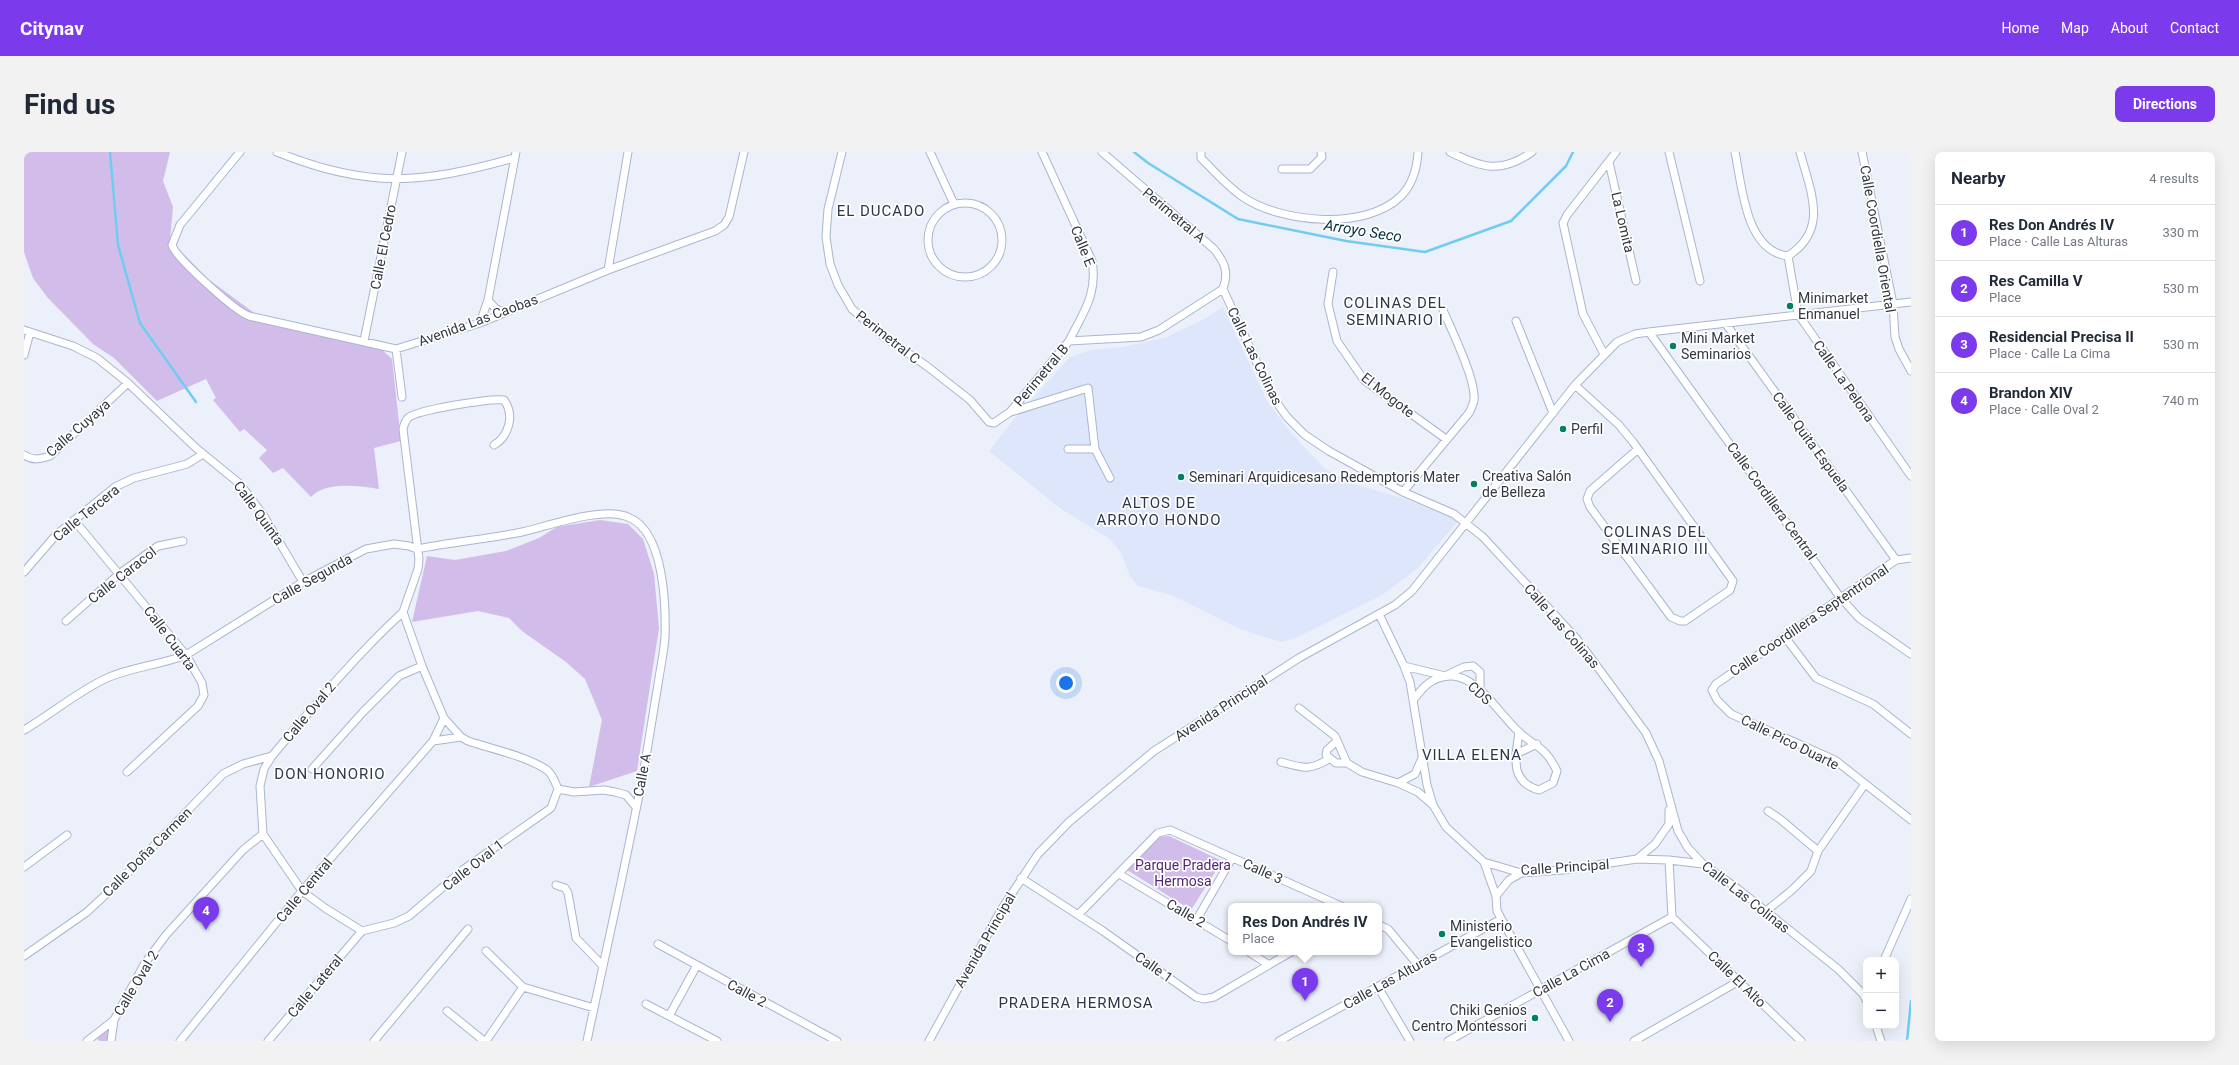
<!DOCTYPE html>
<meta charset="utf-8">
<style>
:root{--surface:#fff;--page:#f2f2f3;--text:#1f2937;--muted:#747a83;--line:#e0e1e3;--accent:#7c3aed}
body{margin:0;font-family:Roboto,sans-serif;background:var(--page);color:var(--text)}
.controls{position:absolute;right:12px;bottom:12px;display:grid;overflow:hidden;border-radius:8px;box-shadow:0 4px 16px #0002}
.controls button{width:36px;height:36px;display:grid;place-items:center;padding:0;border:0;border-bottom:1px solid var(--line);background:var(--surface);color:var(--text);font:20px sans-serif}
.you{position:absolute;left:1042px;top:531px;width:14px;height:14px;margin:-10px;border:3px solid #fff;border-radius:50%;background:#1a73e8;box-shadow:0 0 0 6px #1a73e833}
.badge{display:grid;place-items:center;width:26px;height:26px;border-radius:50%;background:var(--accent);color:#fff;font-size:13px;font-weight:700}
.pin{position:absolute;translate:-50% -33px;filter:drop-shadow(0 1px 2px #0008)}
.pin::after{content:'';position:absolute;top:21px;width:14px;height:12px;background:inherit;clip-path:polygon(0 0,100% 0,50% 100%)}
.popup{position:absolute;left:1204px;top:751px;width:154px;height:52px;box-sizing:border-box;display:grid;place-content:center;border-radius:8px;background:var(--surface);filter:drop-shadow(0 1px 3px #0005);font-size:13px;white-space:nowrap;color:var(--muted)}
.popup b{font-size:15px;color:var(--text)}
.popup::after{content:'';position:absolute;left:50%;top:100%;margin-left:-8px;border:8px solid transparent;border-top-color:var(--surface)}
.list{margin:0;padding:0;list-style:none}
h2{display:flex;justify-content:space-between;align-items:center;height:52px;margin:0;padding:0 16px;font-size:17px}
h2 small{font-size:13px;font-weight:400;color:var(--muted)}
.list li{display:grid;grid-template-columns:26px 1fr auto;gap:12px;align-items:center;box-sizing:border-box;height:56px;padding:0 16px;border-top:1px solid var(--line)}
.list b{display:block;font-size:15px;white-space:nowrap}
.list p{margin:0;font-size:13px;white-space:nowrap;color:var(--muted)}
.list em{font-size:13px;font-style:normal;color:var(--muted)}
.map{position:relative;flex:none;width:1887px;height:889px;overflow:hidden;border-radius:8px}
header{display:flex;align-items:center;gap:24px;box-sizing:border-box;height:56px;padding:0 20px;background:var(--accent);color:#fff}
header strong{font-size:19px}
nav{display:flex;gap:22px;margin-inline-start:auto;font-size:14px}
.intro{display:flex;align-items:center;justify-content:space-between;box-sizing:border-box;height:96px;padding:0 24px}
h1{margin:0;font-size:28px}
.button{padding:10px 18px;border-radius:8px;background:var(--accent);color:#fff;font-size:14px;font-weight:700}
main{display:flex;gap:24px;padding:0 24px}
aside{flex:1;background:var(--surface);border-radius:8px;box-shadow:0 4px 16px #0002}
.map>svg:first-child{display:block}
.built{fill:#dde6fa}
.green{fill:#d1bcea}
.lines{fill:none;stroke-linecap:round;stroke-linejoin:round}
.stream{stroke:#71ccf2;stroke-width:2.5}
.minor-casing{stroke:#aab5cf;stroke-width:9}
.minor{stroke:#fff;stroke-width:7}
.poi-dot{fill:#018162;stroke:#fff;stroke-width:1.5}
.labels{text-anchor:middle;dominant-baseline:central;stroke-width:3.5;stroke-linejoin:round;paint-order:stroke}
.street-label{font-size:14px;fill:#323741;stroke:#fff}
.poi-label{font-size:14px;fill:#323741;stroke:#fff;text-anchor:start}
.park-label{font-size:14px;fill:#512675;stroke:#fff}
.neighbourhood-label{font-size:15px;letter-spacing:1px;fill:#2e374b;stroke:#fff}
.water-label{font-size:15px;font-style:italic;fill:#04303f;stroke:#fff}
</style>
<header>
<strong>Citynav</strong>
<nav><a>Home</a><a>Map</a><a>About</a><a>Contact</a></nav>
</header>
<div class="intro"><h1>Find us</h1><a class="button">Directions</a></div>
<main>
<div class="map">
<svg width="1887" height="889" viewBox="0 0 1887 889">
<rect width="100%" height="100%" fill="#ebf0fb"/>
<path class="built" d="M1199,155L1243,249L1267,281L1301,317L1330,332L1381,347L1435,368L1394,416L1357,444L1269,487L1257,490L1219,478L1147,443L1114,434L1106,424L1097,401L1086,387L1037,357L965,299L990,267L1046,205L1066,198L1099,195L1140,186L1182,166Z"/>
<path class="green" d="M0,0H146L139,29L149,55L146,88L184,127L240,168L357,197L368,207L377,289L350,296L355,337C335,334 302,329 287,345L259,316L249,321L235,306L243,298L220,277L216,280L189,248L192,246L182,227L133,249L90,206L69,192L23,145L9,126L0,100Z
M576,368L604,372L619,387L630,422L635,476L613,619L565,635L578,568L561,527L542,510L498,479L485,466L454,459L388,470L403,404L431,408L482,399L515,386L533,375Z
M1145,684L1198,709L1167,758L1103,718L1134,685Z
M88,873L84,889H76L73,887Z"/>
<g class="lines">
<path class="stream" d="M86,0L94,93L116,171L172,250
M1110,0L1124,11L1214,67L1322,89L1401,100L1487,69L1542,14L1549,0
M1883,889L1887,849"/>
<defs>
<path id="minor" d="M216,0L156,73L148,93C152,106 211,159 225,164L372,197L456,171L584,118L691,79L700,73L705,65L720,0
M253,0C344,37 398,32 490,6
M818,0L804,57L802,85L806,112L814,133L828,157L859,184L904,215L946,248L965,270L970,271L986,260L1045,189L1117,185L1135,178L1199,137
M906,0L930,52
M1018,0L1068,109C1074,142 1059,161 1045,189
M1078,0L1190,97C1201,111 1205,120 1199,137
M1177,0V6C1190,19 1204,35 1219,45C1257,71 1342,79 1377,44C1389,32 1393,16 1394,0
M1426,0C1458,16 1477,22 1508,0
M1645,0L1676,129
M1711,0C1718,33 1721,99 1764,104
M1838,0L1869,152L1871,185L1875,197L1887,219
M1585,10L1612,129
M1258,17H1286L1298,5L1297,0
M904 88a37 37 0 1 1 74 0a37 37 0 1 1-74 0Z
M1764,104L1774,162L1887,324
M1764,104C1806,77 1786,39 1776,0
M584,118L604,0
M1309,120L1304,152L1313,189L1340,228L1422,287
M1199,137L1248,244L1263,265L1281,283L1305,299L1379,340L1430,362L1459,385L1553,487L1622,581L1635,609L1654,679L1664,696L1679,712L1714,737L1814,817L1839,842L1842,848
M464,148L471,156L480,161
M1492,169L1529,261
M456,171L464,148L492,0
M1702,172L1872,408
M0,178L49,194L73,206L104,231L172,296L216,332L240,364L279,430
M1625,180L1816,445L1835,466L1887,502
M340,189L378,0
M372,197L378,245
M1580,202L1559,162L1539,71L1543,63L1592,0
M0,203L6,180
M1551,233L1595,273L1609,290L1709,429L1706,438L1661,469H1656L1647,465L1566,355L1563,347L1566,339L1614,297
M987,260L1064,236L1071,297L1086,326
M1044,297H1071
M0,303C9,309 16,307 26,304L104,231
M1379,340L1445,261C1448,255 1451,250 1450,243C1449,222 1428,179 1419,158
M50,368L162,503L178,531L180,543L174,554L103,620
M1887,406L1872,408L1692,532L1688,538L1693,548L1707,562L1811,608L1887,668
M0,420L32,383L91,335L110,326L163,312L179,302
M379,460C331,504 290,554 248,604L240,617L236,634L239,682L278,739L301,756L338,779L370,771L385,764L440,717L527,656L534,637L550,640L580,638L591,640L602,643L612,655
M379,460L394,417L395,407L379,277C380,273 381,269 384,266C392,258 467,246 480,248C491,263 485,284 470,293
M379,460L398,514L420,566L437,585L444,589C468,597 502,604 523,618C529,623 531,630 534,637
M1355,462L1380,514L1386,530L1403,633L1409,653L1422,675L1460,710L1497,721L1539,718L1613,707L1631,692L1645,672V658
M42,469L95,422L134,394L159,389
M1761,485L1792,526L1849,552L1887,582
M1380,514L1421,524L1440,515L1449,514L1456,520V537
M1390,547C1394,542 1399,535 1405,531C1445,505 1470,558 1495,580C1512,596 1521,594 1533,619L1529,631L1515,638C1486,630 1491,606 1495,581
M1275,556L1311,584L1323,611L1338,620L1374,631L1394,640L1409,653
M0,578C26,563 56,538 83,526C108,515 136,513 162,503L279,430L342,397L370,392L385,394L393,397C428,390 463,387 498,380C525,374 580,353 606,366C640,381 642,453 641,485C640,499 637,513 635,526C630,557 625,587 620,617C603,708 582,798 563,889
M409,589L437,585
M1313,589L1303,598L1302,603L1312,611H1323
M1492,602L1513,592
M1257,610C1279,616 1285,619 1305,607
M288,617L339,560L375,524L398,514
M1374,631L1391,622L1398,606
M1744,659L1756,667L1794,699
M1613,707L1645,708L1679,712
M1645,708L1648,765
M1460,710L1472,744
M0,715L43,683
M1497,721L1485,728L1472,744L1473,759L1545,889
M1095,722L1207,789
M997,726L1079,779L1172,845L1180,847L1190,845L1267,800
M532,733L541,736L544,741L552,786L579,814
M1741,760L1768,738L1787,719L1794,699L1841,632
M1054,763L1134,681L1146,678L1317,754
M1648,765L1777,889
M1173,767L1208,706
M1355,773L1364,777L1394,813
M634,792L813,889
M462,799L499,835L570,856
M1225,800L1245,813
M0,804L63,760L91,734L199,622L219,612L248,604
M1860,808L1887,747
M1354,835L1386,889
M622,852L693,889
M423,859L460,889
M645,864L673,813
M1852,874L1857,889
M63,889L90,868L121,811L142,783L219,698L239,682
M87,889L90,868
M156,889L278,739L409,589L420,566
M244,889L338,779
M350,889L444,777
M462,889L499,835
M905,889L977,758L1014,702L1045,670L1130,599L1275,506L1371,453L1388,439L1551,233L1593,190L1611,182L1625,180L1887,150
M1255,889L1477,767
M1424,889L1648,765
M1610,889L1715,829"/>
</defs>
<use href="#minor" class="minor-casing"/>
<use href="#minor" class="minor"/>
</g>
<g class="poi-dot">
<circle cx="1766" cy="154" r="4"/>
<circle cx="1649" cy="194" r="4"/>
<circle cx="1539" cy="277" r="4"/>
<circle cx="1157" cy="325" r="4"/>
<circle cx="1450" cy="332" r="4"/>
<circle cx="1418" cy="782" r="4"/>
<circle cx="1511" cy="866" r="4"/>
</g>
<g class="labels">
<g class="street-label">
<text transform="translate(1150 63) rotate(40)">Perimetral A</text>
<text transform="translate(1599 70) rotate(77)">La Lomita</text>
<text transform="translate(1854 87) rotate(80)">Calle Coordiella Oriental</text>
<text transform="translate(1059 94) rotate(68)">Calle E</text>
<text transform="translate(359 95) rotate(-79)">Calle El Cedro</text>
<text transform="translate(454 168) rotate(-20)">Avenida Las Caobas</text>
<text transform="translate(864 185) rotate(38)">Perimetral C</text>
<text transform="translate(1231 204) rotate(64)">Calle Las Colinas</text>
<text transform="translate(1017 223) rotate(-50)">Perimetral B</text>
<text transform="translate(1820 229) rotate(55)">Calle La Pelona</text>
<text transform="translate(1364 243) rotate(38)">El Mogote</text>
<text transform="translate(54 276) rotate(-41)">Calle Cuyaya</text>
<text transform="translate(1787 290) rotate(54)">Calle Quita Espuela</text>
<text transform="translate(1748 349) rotate(54)">Calle Cordillera Central</text>
<text transform="translate(62 361) rotate(-39)">Calle Tercera</text>
<text transform="translate(235 361) rotate(54)">Calle Quinta</text>
<text transform="translate(98 423) rotate(-38)">Calle Caracol</text>
<text transform="translate(288 427) rotate(-29)">Calle Segunda</text>
<text transform="translate(1785 468) rotate(-34)">Calle Coordillera Septentrional</text>
<text transform="translate(1538 474) rotate(49)">Calle Las Colinas</text>
<text transform="translate(146 486) rotate(53)">Calle Cuarta</text>
<text transform="translate(1456 541) rotate(42)">CDS</text>
<text transform="translate(1197 556) rotate(-33)">Avenida Principal</text>
<text transform="translate(285 560) rotate(-50)">Calle Oval 2</text>
<text transform="translate(1766 590) rotate(26)">Calle Pico Duarte</text>
<text transform="translate(618 623) rotate(-79)">Calle A</text>
<text transform="translate(123 700) rotate(-45)">Calle Doña Carmen</text>
<text transform="translate(449 713) rotate(-38)">Calle Oval 1</text>
<text transform="translate(1541 715) rotate(-4)">Calle Principal</text>
<text transform="translate(1239 719) rotate(24)">Calle 3</text>
<text transform="translate(280 738) rotate(-50)">Calle Central</text>
<text transform="translate(1722 745) rotate(38)">Calle Las Colinas</text>
<text transform="translate(1162 761) rotate(30)">Calle 2</text>
<text transform="translate(961 788) rotate(-60)">Avenida Principal</text>
<text transform="translate(1130 815) rotate(35)">Calle 1</text>
<text transform="translate(1547 821) rotate(-29)">Calle La Cima</text>
<text transform="translate(1713 827) rotate(44)">Calle El Alto</text>
<text transform="translate(1366 828) rotate(-29)">Calle Las Alturas</text>
<text transform="translate(112 831) rotate(-59)">Calle Oval 2</text>
<text transform="translate(291 834) rotate(-50)">Calle Lateral</text>
<text transform="translate(723 841) rotate(28)">Calle 2</text>
</g>
<g class="poi-label">
<text x="1774" y="146">Minimarket<tspan x="1774" dy="16">Enmanuel</tspan></text>
<text x="1657" y="186">Mini Market<tspan x="1657" dy="16">Seminarios</tspan></text>
<text x="1547" y="277">Perfil</text>
<text x="1458" y="324">Creativa Salón<tspan x="1458" dy="16">de Belleza</tspan></text>
<text x="1165" y="325">Seminari Arquidicesano Redemptoris Mater</text>
<text x="1426" y="774">Ministerio<tspan x="1426" dy="16">Evangelistico</tspan></text>
<text x="1503" y="858" text-anchor="end">Chiki Genios<tspan x="1503" dy="16">Centro Montessori</tspan></text>
</g>
<g class="park-label">
<text x="1159" y="713">Parque Pradera<tspan x="1159" dy="16">Hermosa</tspan></text>
</g>
<g class="neighbourhood-label">
<text x="857" y="59">EL DUCADO</text>
<text x="1371" y="151">COLINAS DEL<tspan x="1371" dy="17">SEMINARIO I</tspan></text>
<text x="1135" y="351">ALTOS DE<tspan x="1135" dy="17">ARROYO HONDO</tspan></text>
<text x="1631" y="380">COLINAS DEL<tspan x="1631" dy="17">SEMINARIO III</tspan></text>
<text x="1448" y="603">VILLA ELENA</text>
<text x="306" y="622">DON HONORIO</text>
<text x="1052" y="851">PRADERA HERMOSA</text>
</g>
<g class="water-label">
<text transform="translate(1339 79) rotate(9)">Arroyo Seco</text>
</g>
</g>
</svg>
<div class="controls">
<button>+</button>
<button>−</button>
</div>
<div class="you"></div>
<div class="pin badge" style="left:1281px;top:849px">1</div>
<div class="popup"><b>Res Don Andrés IV</b>Place</div>
<div class="pin badge" style="left:1586px;top:870px">2</div>
<div class="pin badge" style="left:1617px;top:815px">3</div>
<div class="pin badge" style="left:182px;top:778px">4</div>
</div>
<aside>
<h2>Nearby<small>4 results</small></h2>
<ul class="list">
<li><span class="badge">1</span><div><b>Res Don Andrés IV</b><p>Place · Calle Las Alturas</p></div><em>330 m</em></li>
<li><span class="badge">2</span><div><b>Res Camilla V</b><p>Place</p></div><em>530 m</em></li>
<li><span class="badge">3</span><div><b>Residencial Precisa II</b><p>Place · Calle La Cima</p></div><em>530 m</em></li>
<li><span class="badge">4</span><div><b>Brandon XlV</b><p>Place · Calle Oval 2</p></div><em>740 m</em></li>
</ul>
</aside>
</main>
